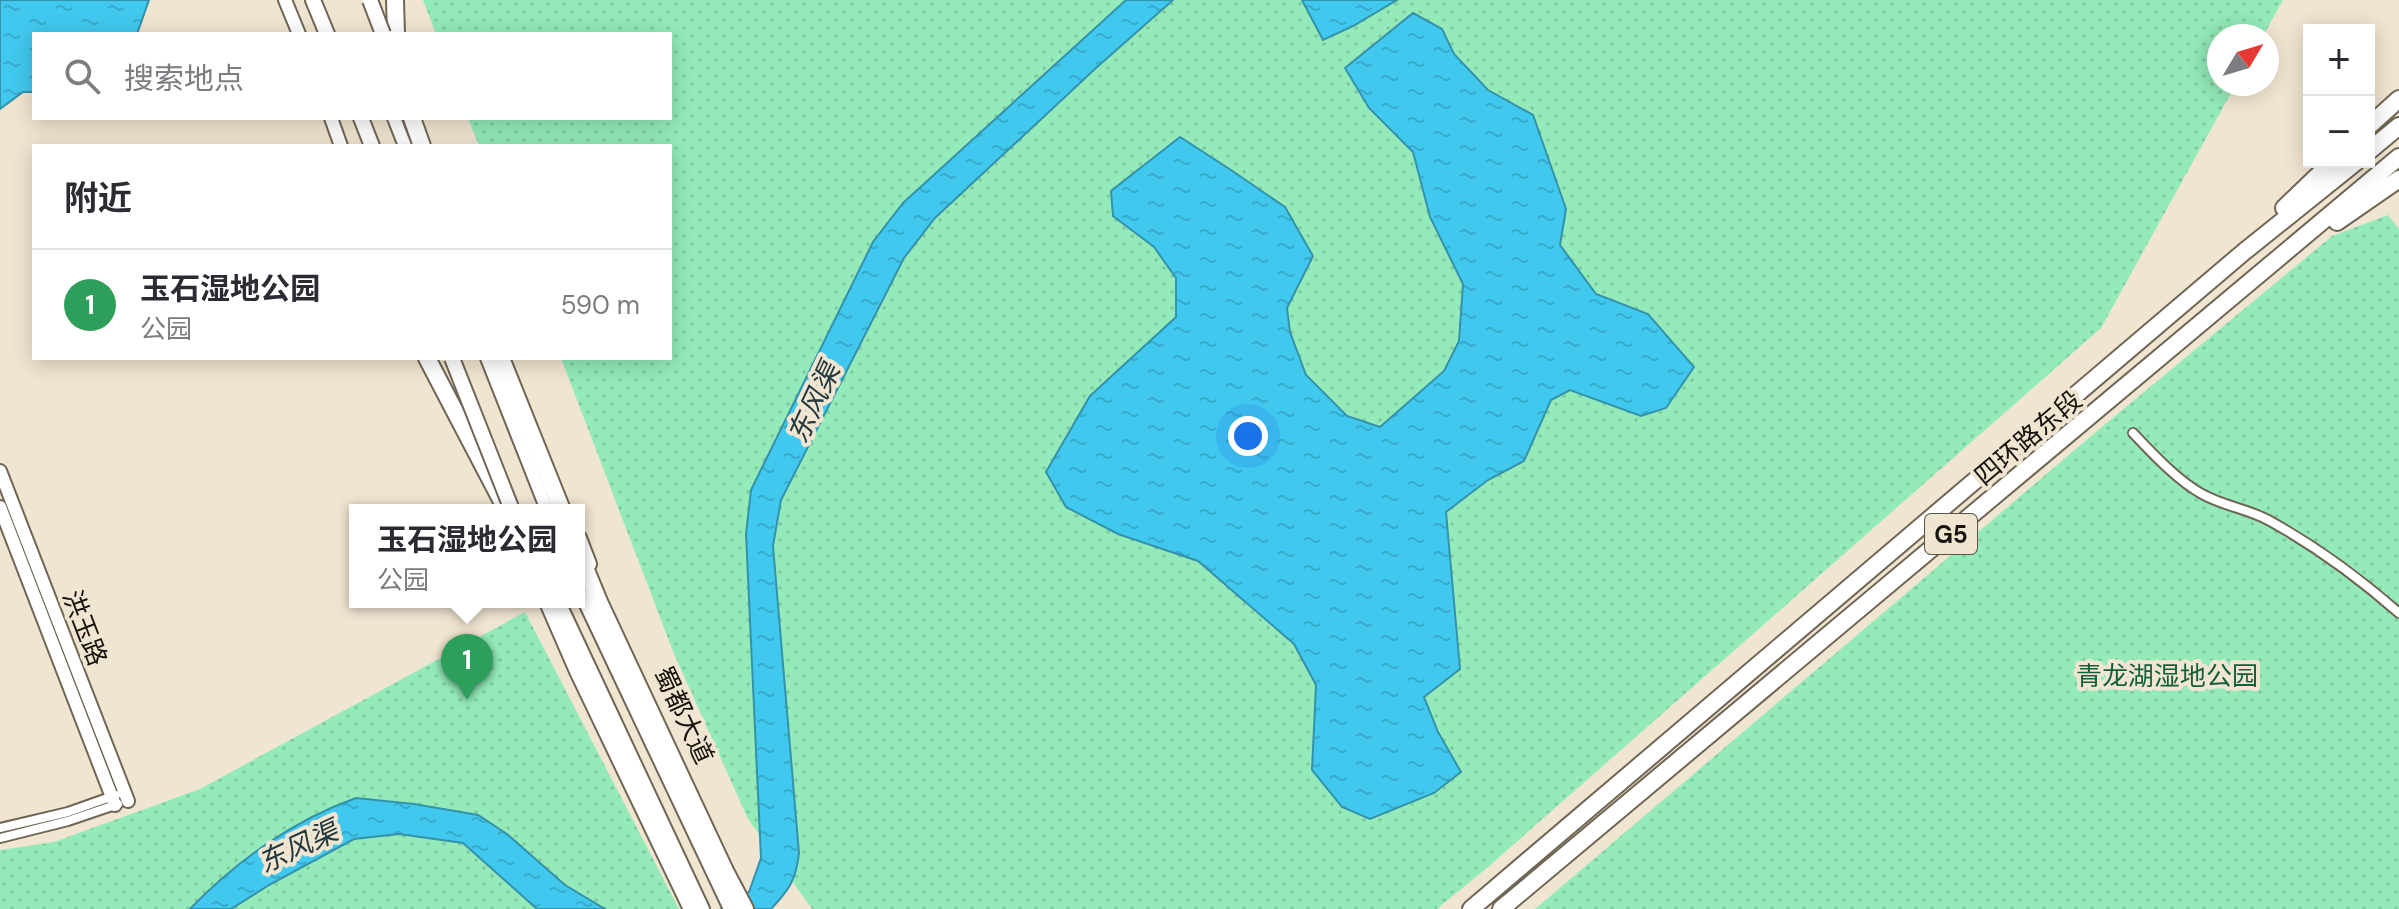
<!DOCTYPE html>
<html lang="zh">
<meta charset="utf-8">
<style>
:root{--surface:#fff;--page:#f7f7f7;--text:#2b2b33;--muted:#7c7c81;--line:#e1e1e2;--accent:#111827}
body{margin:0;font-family:"DM Sans","Noto Sans SC",sans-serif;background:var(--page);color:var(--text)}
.controls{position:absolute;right:24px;top:24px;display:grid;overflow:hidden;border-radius:0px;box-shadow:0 4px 20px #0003}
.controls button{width:72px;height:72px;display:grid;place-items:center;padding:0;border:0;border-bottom:2px solid var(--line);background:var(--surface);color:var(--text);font:40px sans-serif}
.compass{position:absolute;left:2207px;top:24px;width:72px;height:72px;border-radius:50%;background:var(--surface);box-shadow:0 4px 20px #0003;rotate:52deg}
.you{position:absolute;left:1248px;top:436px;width:28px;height:28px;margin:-20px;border:6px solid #fff;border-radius:50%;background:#1a73e8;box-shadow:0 0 0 12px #1a73e833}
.badge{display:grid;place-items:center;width:52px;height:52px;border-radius:50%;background:var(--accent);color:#fff;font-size:26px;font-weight:700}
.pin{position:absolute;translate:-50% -66px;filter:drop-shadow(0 2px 4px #0008)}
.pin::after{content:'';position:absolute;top:42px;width:28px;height:24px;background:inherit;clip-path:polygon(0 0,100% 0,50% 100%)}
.popup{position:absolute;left:349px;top:504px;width:236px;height:104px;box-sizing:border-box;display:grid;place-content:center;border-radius:0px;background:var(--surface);filter:drop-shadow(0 2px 6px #0005);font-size:26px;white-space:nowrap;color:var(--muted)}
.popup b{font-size:30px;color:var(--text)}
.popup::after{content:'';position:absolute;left:50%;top:100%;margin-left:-16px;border:16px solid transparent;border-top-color:var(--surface)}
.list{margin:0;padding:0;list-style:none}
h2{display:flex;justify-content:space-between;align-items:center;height:104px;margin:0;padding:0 32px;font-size:34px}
h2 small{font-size:26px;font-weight:400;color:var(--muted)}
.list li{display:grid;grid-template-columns:52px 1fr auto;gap:24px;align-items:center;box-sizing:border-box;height:112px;padding:0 32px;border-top:2px solid var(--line)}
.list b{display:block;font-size:30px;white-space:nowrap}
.list p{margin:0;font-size:26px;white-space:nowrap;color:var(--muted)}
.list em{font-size:26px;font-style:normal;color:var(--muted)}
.icon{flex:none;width:44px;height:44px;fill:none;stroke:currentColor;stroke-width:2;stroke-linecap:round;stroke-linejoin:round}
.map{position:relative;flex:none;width:2399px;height:909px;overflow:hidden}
.search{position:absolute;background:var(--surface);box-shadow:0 4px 20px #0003;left:32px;top:32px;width:640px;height:88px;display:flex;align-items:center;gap:20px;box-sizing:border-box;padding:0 28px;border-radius:0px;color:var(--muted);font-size:30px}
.panel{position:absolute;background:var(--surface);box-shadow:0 4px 20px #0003;left:32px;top:144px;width:640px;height:216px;border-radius:0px}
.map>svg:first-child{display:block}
.park{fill:url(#park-dots)}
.water{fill:url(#water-ripples);stroke:#3492ab;stroke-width:2}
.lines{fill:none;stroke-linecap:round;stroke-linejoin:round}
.minor-casing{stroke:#706655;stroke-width:12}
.secondary-casing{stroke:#706655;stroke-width:16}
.trunk-casing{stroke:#706655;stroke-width:18}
.motorway-casing{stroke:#706655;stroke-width:20}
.minor{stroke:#fff;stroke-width:8}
.secondary{stroke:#fff;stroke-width:12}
.trunk{stroke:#fff;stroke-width:14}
.motorway{stroke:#fff;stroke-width:16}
.trunk-bridge-casing{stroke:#706655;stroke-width:18;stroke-linecap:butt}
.trunk-bridge{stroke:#fff;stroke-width:14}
.labels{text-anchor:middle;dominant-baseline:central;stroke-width:8;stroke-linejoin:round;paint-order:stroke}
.shield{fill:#f0e5d1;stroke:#585247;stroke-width:2}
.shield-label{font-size:24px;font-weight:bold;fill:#17130c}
.street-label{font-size:26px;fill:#17130c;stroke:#f0e5d1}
.park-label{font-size:26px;fill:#135f3c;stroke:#f0e5d1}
.water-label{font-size:28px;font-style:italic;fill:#223940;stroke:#f0e5d1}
</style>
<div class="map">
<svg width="2399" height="909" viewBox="0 0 2399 909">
<defs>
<pattern id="park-dots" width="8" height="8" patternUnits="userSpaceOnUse" patternTransform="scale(2)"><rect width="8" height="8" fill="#94ebb9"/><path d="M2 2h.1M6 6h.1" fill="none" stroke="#7fc99e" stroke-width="1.8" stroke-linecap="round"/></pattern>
<pattern id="water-ripples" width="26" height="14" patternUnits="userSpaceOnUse" patternTransform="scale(2)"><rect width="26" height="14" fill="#41c8ef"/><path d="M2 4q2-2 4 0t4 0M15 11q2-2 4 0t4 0" fill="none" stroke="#38abcc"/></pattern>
</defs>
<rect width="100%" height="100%" fill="#f0e5d1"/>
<path class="park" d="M423,0H2283L2263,36H2219V84H2236L2101,328L1488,867L1437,909H812L748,819L674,654L561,358H670V146H479L468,118H670V34H436Z
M2388,215L2399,229V909H1535L2097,431L2332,236Z
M525,612L679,909H0V850L54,842L200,789Z"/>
<path class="water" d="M0,0H149L137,34H34V92H23L0,109Z
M1126,0H1173L1096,68L935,218L904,258L781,500L773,546L799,853C796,880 789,890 771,909H721L749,892L761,858L746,534L751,490L873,242L903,203Z
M1302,0H1397L1353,26L1323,40Z
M1413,13L1442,29L1454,54L1488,90L1533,115L1566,209L1560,245L1596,294L1648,314L1694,367L1666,408L1641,416L1570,390L1551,400L1524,461L1488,480L1446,512L1460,669L1424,697L1438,732L1461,772L1434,793L1370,819L1342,807L1312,770L1316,685L1294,644L1198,561L1118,534L1066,507L1046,472L1090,396L1176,317V278L1154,247L1113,216L1111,191L1180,137L1231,170L1285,207L1313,256L1287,308L1290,332L1306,375L1347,416L1380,427L1444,371L1459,341L1463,284L1430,217L1413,152L1369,108L1345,68Z
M356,798L414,804L478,815L507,834L565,885L605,909H537L463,843L399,834L354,839L269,885L231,909H190C236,861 294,820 356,798Z"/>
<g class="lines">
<defs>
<path id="minor" d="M2133,433C2152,453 2178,481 2202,494C2223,506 2249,509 2270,521C2317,547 2359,578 2399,613
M0,828L68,812L116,795
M0,838L68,821L118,804"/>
<path id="secondary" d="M285,0L299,34
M331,118L341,146
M394,118L405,146
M487,358L547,510
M0,471L128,801
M0,507L115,805
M579,590L730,909
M559,602L703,909"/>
<path id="trunk" d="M313,0L327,34
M361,118L372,146
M579,538L589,564"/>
<path id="motorway" d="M395,0L396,34
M412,118L422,146
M2369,126L2399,99
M2369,151L2399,126
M2284,208L2332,162
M2337,222L2399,179
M427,358L506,509
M501,358L562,510
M579,553L600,604L725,871L745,909
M548,602L578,671L692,909
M1471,909L2245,251L2356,162
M1501,909L2399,157"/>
</defs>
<use href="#minor" class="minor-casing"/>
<use href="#secondary" class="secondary-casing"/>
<use href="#trunk" class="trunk-casing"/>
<use href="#motorway" class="motorway-casing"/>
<use href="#minor" class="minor"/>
<use href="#secondary" class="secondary"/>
<use href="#trunk" class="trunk"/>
<use href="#motorway" class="motorway"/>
<defs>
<path id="trunk-bridge" d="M370,0L383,34
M452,358L512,510"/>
</defs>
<use href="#trunk-bridge" class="trunk-bridge-casing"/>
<use href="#trunk-bridge" class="trunk-bridge"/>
</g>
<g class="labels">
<rect class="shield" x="1925" y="514" width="52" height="40" rx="6"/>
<g class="shield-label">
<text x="1951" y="534">G5</text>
</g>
<g class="street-label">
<text transform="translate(2028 438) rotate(-40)">四环路东段</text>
<text transform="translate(85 628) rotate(69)">洪玉路</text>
<text transform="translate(684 715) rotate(65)">蜀都大道</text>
</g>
<g class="park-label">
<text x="2167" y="676">青龙湖湿地公园</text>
</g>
<g class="water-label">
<text transform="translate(814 403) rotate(-65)">东风渠</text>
<text transform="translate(298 847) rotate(-25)">东风渠</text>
</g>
</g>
</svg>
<div class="controls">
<button>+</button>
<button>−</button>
</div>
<svg class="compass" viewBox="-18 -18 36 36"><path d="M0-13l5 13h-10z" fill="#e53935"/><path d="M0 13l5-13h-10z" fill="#7c7c81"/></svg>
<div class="you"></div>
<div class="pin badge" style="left:467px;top:700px;background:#2e9e5b">1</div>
<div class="popup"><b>玉石湿地公园</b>公园</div>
<div class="search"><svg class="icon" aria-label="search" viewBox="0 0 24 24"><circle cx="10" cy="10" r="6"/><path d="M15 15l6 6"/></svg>搜索地点</div>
<section class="panel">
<h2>附近<small></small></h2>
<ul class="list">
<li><span class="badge" style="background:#2e9e5b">1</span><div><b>玉石湿地公园</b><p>公园</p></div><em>590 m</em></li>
</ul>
</section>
</div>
